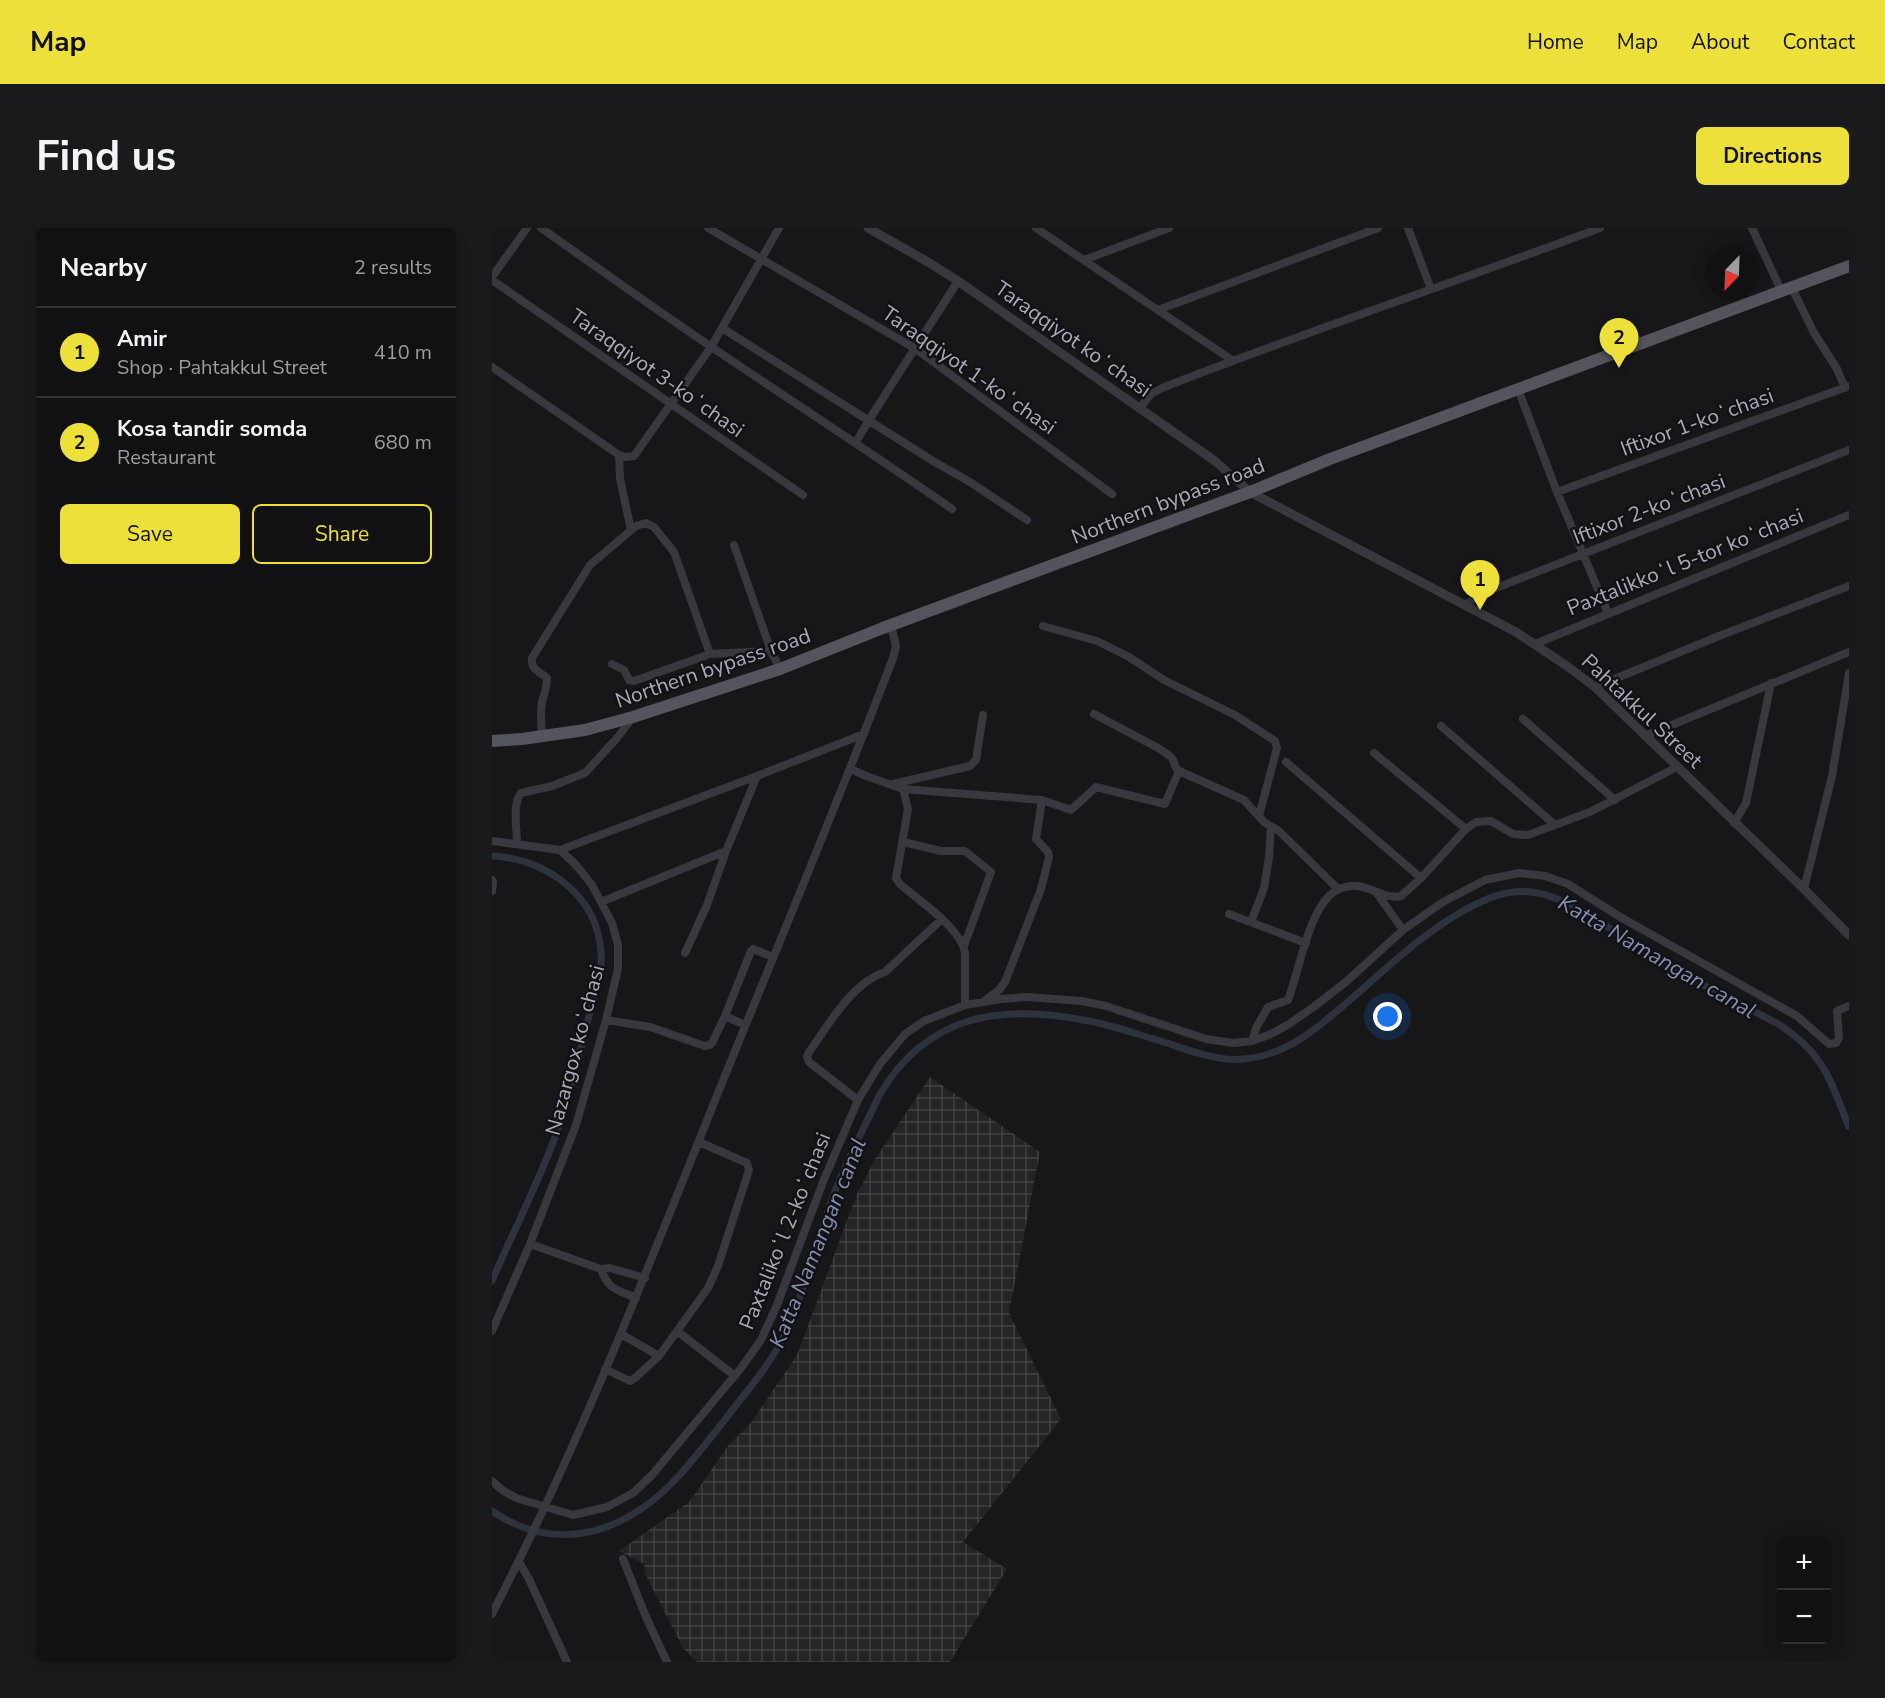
<!DOCTYPE html>
<meta charset="utf-8">
<style>
:root{--surface:#111113;--page:#1a1a1c;--text:#f1f3f6;--muted:#9c9da0;--line:#303133;--accent:#ede03b}
body{margin:0;font-family:"Nunito Sans",sans-serif;background:var(--page);color:var(--text)}
.controls{position:absolute;right:18px;bottom:18px;display:grid;overflow:hidden;border-radius:9px;box-shadow:0 3px 15px #0003}
.controls button{width:54px;height:54px;display:grid;place-items:center;padding:0;border:0;border-bottom:2px solid var(--line);background:var(--surface);color:var(--text);font:30px sans-serif}
.compass{position:absolute;left:1213px;top:18px;width:54px;height:54px;border-radius:50%;background:var(--surface);box-shadow:0 3px 15px #0003;rotate:203deg}
.you{position:absolute;left:896px;top:789px;width:21px;height:21px;margin:-15px;border:4px solid #fff;border-radius:50%;background:#1a73e8;box-shadow:0 0 0 9px #1a73e833}
.badge{display:grid;place-items:center;width:39px;height:39px;border-radius:50%;background:var(--accent);color:#111;font-size:20px;font-weight:700}
.pin{position:absolute;translate:-50% -50px;filter:drop-shadow(0 2px 3px #0008)}
.pin::after{content:'';position:absolute;top:32px;width:21px;height:18px;background:inherit;clip-path:polygon(0 0,100% 0,50% 100%)}
.list{margin:0;padding:0;list-style:none}
h2{display:flex;justify-content:space-between;align-items:center;height:78px;margin:0;padding:0 24px;font-size:26px}
h2 small{font-size:20px;font-weight:400;color:var(--muted)}
.list li{display:grid;grid-template-columns:39px 1fr auto;gap:18px;align-items:center;box-sizing:border-box;height:90px;padding:0 24px;border-top:2px solid var(--line)}
.list b{display:block;font-size:22px;white-space:nowrap}
.list p{margin:0;font-size:20px;white-space:nowrap;color:var(--muted)}
.list em{font-size:20px;font-style:normal;color:var(--muted)}
.actions{display:flex;gap:12px;padding:18px 24px}
.actions a{flex:1;padding:14px 0;border:2px solid var(--accent);border-radius:9px;text-align:center;font-size:21px;color:var(--accent)}
.actions .main{background:var(--accent);color:#111}
.map{position:relative;flex:none;width:1357px;height:1434px;overflow:hidden;border-radius:9px}
header{display:flex;align-items:center;gap:36px;box-sizing:border-box;height:84px;padding:0 30px;background:var(--accent);color:#111}
header strong{font-size:28px}
nav{display:flex;gap:33px;margin-inline-start:auto;font-size:21px}
.intro{display:flex;align-items:center;justify-content:space-between;box-sizing:border-box;height:144px;padding:0 36px}
h1{margin:0;font-size:42px}
.button{padding:15px 27px;border-radius:9px;background:var(--accent);color:#111;font-size:21px;font-weight:700}
main{display:flex;gap:36px;padding:0 36px}
aside{flex:1;background:var(--surface);border-radius:9px;box-shadow:0 3px 15px #0003}
.map>svg:first-child{display:block}
.industrial{fill:url(#industrial-grid)}
.lines{fill:none;stroke-linecap:round;stroke-linejoin:round}
.canal{stroke:#2d323d;stroke-width:7}
.minor{stroke:#39383e;stroke-width:8}
.tertiary{stroke:#39383e;stroke-width:9}
.primary{stroke:#54545d;stroke-width:12}
.labels{text-anchor:middle;dominant-baseline:central;stroke-width:5;stroke-linejoin:round;paint-order:stroke}
.street-label{font-size:21px;fill:#a9aab8;stroke:#121214}
.water-label{font-size:22px;font-style:italic;fill:#828fb2;stroke:#121214}
</style>
<header>
<strong>Map</strong>
<nav><a>Home</a><a>Map</a><a>About</a><a>Contact</a></nav>
</header>
<div class="intro"><h1>Find us</h1><a class="button">Directions</a></div>
<main>
<aside>
<h2>Nearby<small>2 results</small></h2>
<ul class="list">
<li><span class="badge">1</span><div><b>Amir</b><p>Shop · Pahtakkul Street</p></div><em>410 m</em></li>
<li><span class="badge">2</span><div><b>Kosa tandir somda</b><p>Restaurant</p></div><em>680 m</em></li>
</ul>
<div class="actions"><a class="main">Save</a><a>Share</a></div>
</aside>
<div class="map">
<svg width="1357" height="1434" viewBox="0 0 1357 1434">
<defs>
<pattern id="industrial-grid" width="8" height="8" patternUnits="userSpaceOnUse" patternTransform="scale(1.5)"><rect width="8" height="8" fill="#242326"/><path d="M0 4h8M4 0v8" fill="none" stroke="#414043"/></pattern>
</defs>
<rect width="100%" height="100%" fill="#171719"/>
<path class="industrial" d="M438,849L548,924L517,1085L569,1191L471,1314L515,1341L458,1434H205L191,1420L153,1346L152,1336L127,1323L197,1274L236,1218L258,1196L305,1127L365,966L383,931Z"/>
<g class="lines">
<path class="canal" d="M0,628C54,631 106,667 109,725C111,747 101,771 96,792C87,828 79,863 67,898C49,951 22,1001 0,1053
M0,1283C49,1317 104,1313 152,1279C183,1258 209,1221 232,1193C252,1166 275,1141 290,1112C303,1089 309,1065 317,1040C324,1017 332,994 340,971C353,936 371,902 387,868C434,786 510,775 597,793C619,797 641,805 662,811C690,819 722,834 752,831C799,827 832,794 866,765C899,736 932,705 971,683C993,671 1014,661 1039,664C1081,668 1132,713 1170,734C1208,757 1249,776 1288,797C1333,827 1338,852 1357,899"/>
<path class="minor" d="M49,0C106,40 163,81 221,120C301,174 381,226 460,281
M216,0L424,121L620,266
M544,0L740,132
M916,0L939,61
M1260,0L1289,62
M592,32L677,0
M0,49L35,0
M0,52L311,267
M1299,58L1322,105L1345,141L1353,160
M666,82L886,0
M230,100L441,233L478,254L535,292
M0,139L127,227L133,229L142,228L219,119L287,0
M1026,161L1065,264L1116,385
M648,180L659,166L670,160C815,103 962,55 1108,0
M364,214L377,192L466,53
M127,227L128,251L139,302
M1065,264L1357,158
M242,317L279,423L288,441
M973,377L991,365L1357,222
M551,398L605,413L637,429L672,452L743,487L783,513L785,520L767,588
M1043,416L1357,287
M120,436L132,442L137,452L142,453L218,426L279,423
M1103,459L1227,408L1357,358
M602,486L668,521C672,524 678,527 681,532C683,537 682,539 687,543L752,572L772,594L787,603L846,661
M1031,491L1123,572
M949,498L1062,596
M50,508C49,497 48,486 50,474C52,466 55,459 55,450C48,444 38,441 40,430L98,337L144,298L154,295L162,299L182,324L218,426
M1153,508L1357,424
M882,525L974,601
M794,534L929,650
M359,540L365,544L377,549L411,561L550,572L579,582L604,559L673,576L687,543
M401,556L478,538L484,532L491,487
M411,561L416,581L404,650L408,656C427,673 467,698 473,724V777
M1242,595L1254,575L1279,455
M0,613L68,622L84,637L100,657L120,695L126,717V741L114,792L84,897L38,1016L0,1103
M411,614L449,623H473L499,644L472,718
M25,615C25,601 20,576 29,565L60,558L93,545L126,509L140,490
M68,622L265,548L372,506
M0,652L1,654L0,663
M1312,661L1340,548L1357,445
M884,664L911,702
M109,674L234,623
M737,686L814,715
M759,694L772,660L777,629L779,599
M193,725L215,677L234,623L265,548
M492,773L507,762L513,754L549,661L557,629L556,624L544,611L550,572
M233,788L259,723L261,721L281,729
M114,792L158,799L213,818L218,817L220,815L233,788L253,797
M760,813L764,800L776,779L796,772C807,743 816,687 838,667C843,662 851,659 859,658C876,656 892,672 909,668L929,650L974,601L984,594L999,593L1021,606L1036,607L1098,584L1185,539
M366,872L317,834L315,829L317,824C336,798 360,754 393,744L450,691
M38,1016L109,1041C116,1062 126,1062 144,1070
M109,1041L118,1040L153,1050
M185,1103L243,1148
M129,1106L167,1128
M113,1141L138,1153L143,1150L167,1128L216,1060L226,1038L257,942L255,935L207,914
M0,1253L10,1262L24,1270L81,1287L115,1279L141,1265L160,1247L249,1140L269,1112L285,1077L331,954L366,872L388,836L413,806L432,793L473,777L509,771L535,769L590,773L614,778L714,811L741,815L760,813L779,806L797,796L823,778L855,753L911,702L951,674L993,652L1027,645L1053,648L1076,656L1130,690L1305,788L1337,816L1344,815L1347,810L1345,783L1357,778
M131,1331L154,1389L175,1434
M27,1334L37,1351L75,1434
M0,1386C88,1216 157,1037 228,860C286,717 346,575 401,430L404,418L399,397"/>
<path class="tertiary" d="M376,0L436,34L466,53L723,233L758,264L1024,404L1075,438L1103,459L1312,661L1357,707"/>
<path class="primary" d="M0,513L30,511L93,502L141,489L288,441L391,400L758,264L838,231L1357,38"/>
</g>
<g class="labels">
<g class="street-label">
<text transform="translate(581 111) rotate(35)">Taraqqiyot koʻchasi</text>
<text transform="translate(477 142) rotate(35)">Taraqqiyot 1-koʻchasi</text>
<text transform="translate(165 145) rotate(35)">Taraqqiyot 3-koʻchasi</text>
<text transform="translate(1205 194) rotate(-20)">Iftixor 1-koʻchasi</text>
<text transform="translate(676 273) rotate(-21)">Northern bypass road</text>
<text transform="translate(1157 281) rotate(-21)">Iftixor 2-koʻchasi</text>
<text transform="translate(1193 334) rotate(-22)">Paxtalikkoʻl 5-tor koʻchasi</text>
<text transform="translate(221 440) rotate(-19)">Northern bypass road</text>
<text transform="translate(1150 483) rotate(43)">Pahtakkul Street</text>
<text transform="translate(83 822) rotate(-75)">Nazargox koʻchasi</text>
<text transform="translate(293 1003) rotate(-68)">Paxtalikoʻl 2-koʻchasi</text>
</g>
<g class="water-label">
<text transform="translate(1165 729) rotate(30)">Katta Namangan canal</text>
<text transform="translate(326 1015) rotate(-68)">Katta Namangan canal</text>
</g>
</g>
</svg>
<div class="controls">
<button>+</button>
<button>−</button>
</div>
<svg class="compass" viewBox="-18 -18 36 36"><path d="M0-13l5 13h-10z" fill="#e53935"/><path d="M0 13l5-13h-10z" fill="#9c9da0"/></svg>
<div class="you"></div>
<div class="pin badge" style="left:988px;top:382px">1</div>
<div class="pin badge" style="left:1127px;top:140px">2</div>
</div>
</main>
